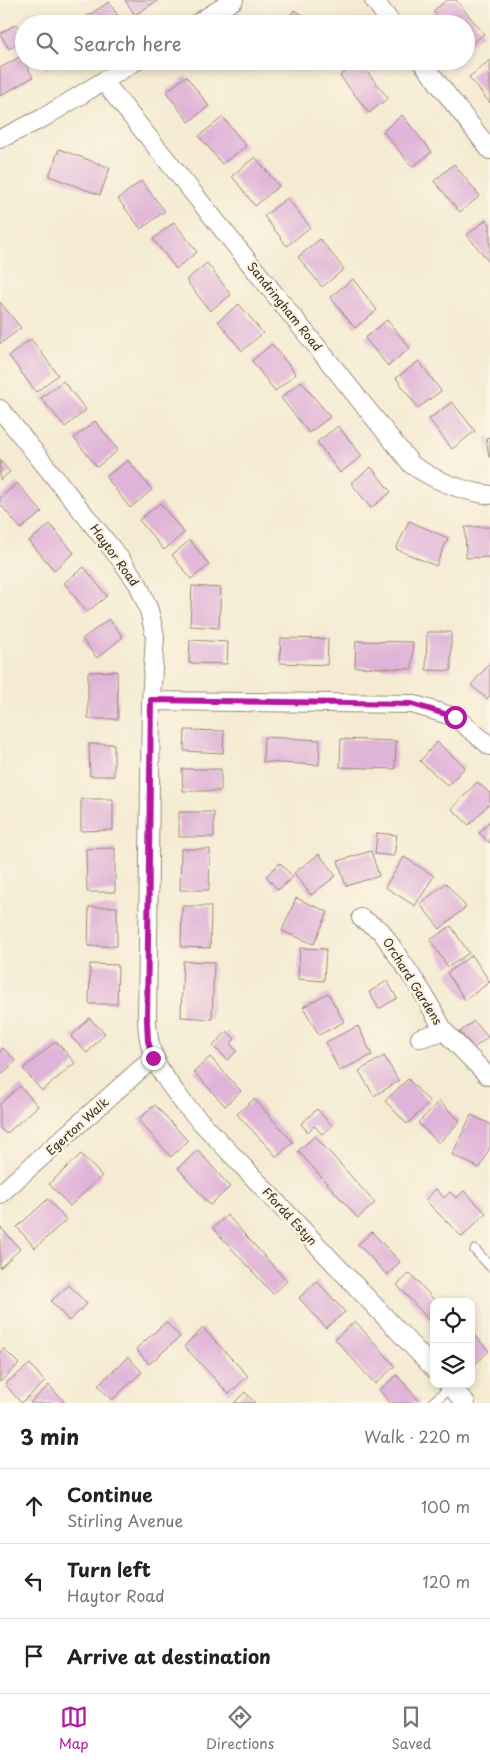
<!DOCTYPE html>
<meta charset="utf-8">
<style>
:root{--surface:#fff;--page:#f6f6f6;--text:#222;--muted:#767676;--line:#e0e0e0;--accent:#b5179e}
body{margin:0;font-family:"Playpen Sans",sans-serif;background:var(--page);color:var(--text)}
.controls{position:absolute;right:15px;bottom:15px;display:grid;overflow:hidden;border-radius:10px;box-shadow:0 2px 8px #0003}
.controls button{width:45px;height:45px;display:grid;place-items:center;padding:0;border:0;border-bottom:1px solid var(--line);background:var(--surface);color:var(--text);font:25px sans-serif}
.stop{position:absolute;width:15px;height:15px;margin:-11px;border:4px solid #b5179e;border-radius:50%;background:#fff}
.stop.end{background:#b5179e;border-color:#fff;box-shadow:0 1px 5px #0008}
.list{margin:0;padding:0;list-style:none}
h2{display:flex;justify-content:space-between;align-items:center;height:65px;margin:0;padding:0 20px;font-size:21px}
h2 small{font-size:16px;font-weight:400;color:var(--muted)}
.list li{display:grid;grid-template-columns:32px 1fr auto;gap:15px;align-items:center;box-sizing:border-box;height:75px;padding:0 20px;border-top:1px solid var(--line)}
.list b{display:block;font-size:19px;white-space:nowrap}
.list p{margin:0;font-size:16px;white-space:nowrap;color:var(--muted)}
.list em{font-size:16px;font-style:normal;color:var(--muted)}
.icon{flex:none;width:28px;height:28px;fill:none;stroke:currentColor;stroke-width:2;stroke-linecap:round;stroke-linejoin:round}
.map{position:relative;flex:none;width:490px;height:1403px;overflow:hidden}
.search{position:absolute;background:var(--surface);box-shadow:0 2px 8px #0003;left:15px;right:15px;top:15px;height:55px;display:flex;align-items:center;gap:12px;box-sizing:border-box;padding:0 18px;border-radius:28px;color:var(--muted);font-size:19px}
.sheet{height:290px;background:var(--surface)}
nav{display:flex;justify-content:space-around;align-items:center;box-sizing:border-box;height:70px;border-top:1px solid var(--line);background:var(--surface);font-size:14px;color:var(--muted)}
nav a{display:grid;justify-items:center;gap:2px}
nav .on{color:var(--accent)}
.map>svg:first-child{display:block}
.building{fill:#e0b3d8}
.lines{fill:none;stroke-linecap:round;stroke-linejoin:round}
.service-casing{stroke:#988a78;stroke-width:11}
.minor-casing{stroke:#988a78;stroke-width:20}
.service{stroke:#fff;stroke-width:9}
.minor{stroke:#fff;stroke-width:18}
.route{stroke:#b5179e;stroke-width:6}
.labels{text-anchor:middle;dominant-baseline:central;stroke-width:5;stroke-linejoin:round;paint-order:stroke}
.street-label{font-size:12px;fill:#3b2a1e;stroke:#fcf5e5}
</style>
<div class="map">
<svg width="490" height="1403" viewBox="0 0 490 1403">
<rect width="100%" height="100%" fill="#fcf5e5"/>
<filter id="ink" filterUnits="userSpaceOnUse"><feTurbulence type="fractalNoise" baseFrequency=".02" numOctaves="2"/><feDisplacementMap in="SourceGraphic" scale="10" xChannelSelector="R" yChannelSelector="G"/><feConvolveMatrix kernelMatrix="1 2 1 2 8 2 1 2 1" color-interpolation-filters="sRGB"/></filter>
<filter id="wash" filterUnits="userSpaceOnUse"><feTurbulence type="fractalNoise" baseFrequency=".0096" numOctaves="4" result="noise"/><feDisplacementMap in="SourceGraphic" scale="20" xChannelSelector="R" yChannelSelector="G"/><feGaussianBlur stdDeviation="1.12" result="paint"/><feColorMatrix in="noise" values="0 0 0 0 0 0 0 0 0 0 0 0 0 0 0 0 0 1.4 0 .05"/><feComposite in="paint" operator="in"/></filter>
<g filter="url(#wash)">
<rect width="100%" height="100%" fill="#f5ebd3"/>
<g id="blocks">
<path class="building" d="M125,0H158L135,15Z
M447,0H456L484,34L466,48V24H444L433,11Z
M109,2L122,22L119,24H75Z
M294,10L318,24H287Z
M16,24L24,37V40L9,49L0,34Z
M21,56L33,77L0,96V68Z
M490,60V103L469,77Z
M40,61H60L45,70Z
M241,61H256L245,68Z
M359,62L388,98L369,113L340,76Z
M186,76L209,106L189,122L166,92Z
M402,115L432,152L412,167L383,131Z
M223,117L246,146L222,164L199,136Z
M59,149L110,168L100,195L49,176Z
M255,157L279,186L255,206L232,176Z
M454,164L480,196L460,212L434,181Z
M141,181L165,211L141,229L118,199Z
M287,198L310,227L287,246L264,216Z
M486,220L490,224V263L467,235Z
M174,222L197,252L176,269L153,239Z
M320,239L344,269L322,287L298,257Z
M207,263L231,295L210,311L186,280Z
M353,279L377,310L355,328L330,297Z
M0,302L21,328L0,344Z
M239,304L263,333L242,351L218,321Z
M387,320L410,348L388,366L365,338Z
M31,339L58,375L36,392L9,356Z
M272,344L296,374L275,391L252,361Z
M419,361L441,391L418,408L396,378Z
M63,381L86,410L65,427L41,398Z
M301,381L330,417L309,433L281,398Z
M452,402L475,431L452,449L429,419Z
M95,421L118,450L97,467L74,438Z
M338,426L362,456L340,473L317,442Z
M490,437V457H489L486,438Z
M0,460L10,472L0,480Z
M128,460L152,490L130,508L106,477Z
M371,467L391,492L371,508L351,483Z
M17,483L42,512L21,529L0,504V498Z
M160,503L184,533L164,550L139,520Z
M409,521L448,538L436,566L396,549Z
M50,524L74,553L54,570L29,541Z
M465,527H490V557L466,558Z
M190,540L209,565L191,579L172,555Z
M84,567L107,596L87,612L64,583Z
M192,586L221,588L219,628L190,626Z
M109,619L123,637L97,658L82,639Z
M427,632H451V671L426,670Z
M281,638L328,639L327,665L280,663Z
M190,640L228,642L227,664L189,663Z
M356,641L413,642L412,669L355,667Z
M490,663V695L487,699L471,685Z
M117,671L118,719H88V672Z
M185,730L224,731L223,753L184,751Z
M264,737L320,740L319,765L263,762Z
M341,739L396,741L395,769L340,767Z
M437,742L465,767L448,786L420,761Z
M89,744H114V776H90Z
M182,769H221V791H183Z
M477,782L490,793V803L469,825L452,809Z
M81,799H113V830L81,831Z
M179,812H214V837H179Z
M490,821V843L479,833Z
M377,833L397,835L394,856L375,854Z
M115,848V892H87L86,849Z
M181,849H210L209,890H180Z
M371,851L379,876L346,886L338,861Z
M319,854L336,876L311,895L294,873Z
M404,857L434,876L415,906L385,887Z
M280,863L293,877L278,890L266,876Z
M446,883L466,907L440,929L420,904Z
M296,898L328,912L314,944L282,931Z
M182,906H211L210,948L181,947Z
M89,907H117V946H88Z
M451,926L469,953L448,967L430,940Z
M300,948L326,949L324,981L298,979Z
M472,955L490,982L465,1000L447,973Z
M183,961L214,962L212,1019L181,1017Z
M90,964L118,965L117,1004H89Z
M387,981L397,998L379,1009L369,992Z
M328,993L344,1022L319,1035L303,1007Z
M89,1018L105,1033L87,1053L71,1037Z
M474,1021L488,1037L474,1048L460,1032Z
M358,1026L372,1055L339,1071L326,1042Z
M227,1031L235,1039L230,1044L237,1051L228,1060L213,1046Z
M56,1041L75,1063L42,1091L23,1069Z
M3,1048L16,1061L0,1076V1051Z
M384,1056L399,1081L374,1096L359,1071Z
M210,1057L241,1091L225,1106L194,1072Z
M408,1079L430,1102L407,1124L385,1101Z
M20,1086L38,1106L6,1134L0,1128V1104Z
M254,1099L293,1142L277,1157L237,1114Z
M439,1101L460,1121L439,1143L418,1123Z
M155,1105L188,1141L171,1157L138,1120Z
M317,1109L332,1126L322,1134L314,1126L308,1132L301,1124Z
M471,1115L490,1124V1147L480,1168L452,1155Z
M315,1136L375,1203L358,1218L298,1151Z
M198,1150L230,1187L210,1205L178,1168Z
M81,1154L102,1176L70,1206L49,1184Z
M436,1189L444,1198L450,1192L456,1198L464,1191L486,1213L462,1237L425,1200Z
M48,1199L66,1220L35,1248L17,1227Z
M227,1215L287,1281L273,1294L213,1228Z
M0,1227L20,1249L0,1268Z
M372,1232L400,1262L387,1275L358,1244Z
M410,1273L436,1302H434V1316L429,1320L397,1285Z
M317,1281L345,1312L326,1328L299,1298Z
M69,1285L87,1304L69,1321L51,1301Z
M355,1321L395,1366L375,1384L335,1339Z
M166,1322L180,1337L149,1364L136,1349Z
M203,1328L248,1376L229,1394L184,1346Z
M471,1332L489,1351L474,1365L471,1361Z
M4,1349L19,1364L0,1382V1352Z
M128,1357L142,1372L112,1400L98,1385Z
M30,1364L45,1382L21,1403L5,1384Z
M397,1375L420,1402L419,1403H390L379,1390Z
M49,1385L65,1403H30Z
M245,1392L255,1403H234Z"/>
</g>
</g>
<g filter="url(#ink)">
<use href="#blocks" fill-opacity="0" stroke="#988a78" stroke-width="1"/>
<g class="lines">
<defs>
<path id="service" d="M475,1250L490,1266
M432,1403L451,1387"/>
<path id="minor" d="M374,0L392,24
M196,24L234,0
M421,61L490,150
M104,82L412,465C436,481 462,491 490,495
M0,139L43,118L136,61
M0,409L121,560L138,584L149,610L155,636L151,701L147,1021C149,1061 162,1074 185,1105L434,1369
M151,701L412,704L455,717L490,746
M361,918L381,931L423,993L444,1031L487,1075L490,1076
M420,1038L444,1031
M0,1194L153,1058
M448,1384L466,1403"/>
</defs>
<use href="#service" class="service-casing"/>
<use href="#minor" class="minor-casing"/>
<use href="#service" class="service"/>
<use href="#minor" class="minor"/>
</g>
</g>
<g class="lines" filter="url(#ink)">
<path class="route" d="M153,1058L148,1041L147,1021L151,700L412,704L455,717"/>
</g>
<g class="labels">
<g class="street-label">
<text transform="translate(285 306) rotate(51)">Sandringham Road</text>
<text transform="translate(115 555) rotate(54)">Haytor Road</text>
<text transform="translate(413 981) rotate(58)">Orchard Gardens</text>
<text transform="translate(77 1126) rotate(-42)">Egerton Walk</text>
<text transform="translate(290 1216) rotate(47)">Ffordd Estyn</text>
</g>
</g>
</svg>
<div class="controls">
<button><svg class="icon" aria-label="locate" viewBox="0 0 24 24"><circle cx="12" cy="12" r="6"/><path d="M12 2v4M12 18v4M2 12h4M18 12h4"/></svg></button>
<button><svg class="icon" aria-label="layers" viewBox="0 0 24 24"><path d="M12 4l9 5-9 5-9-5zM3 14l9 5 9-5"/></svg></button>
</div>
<div class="stop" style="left:455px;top:717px"></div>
<div class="stop end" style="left:153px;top:1058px"></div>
<div class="search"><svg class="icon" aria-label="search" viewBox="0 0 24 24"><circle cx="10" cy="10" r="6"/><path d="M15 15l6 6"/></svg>Search here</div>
</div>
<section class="sheet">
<h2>3 min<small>Walk · 220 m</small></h2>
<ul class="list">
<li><svg class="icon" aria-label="ahead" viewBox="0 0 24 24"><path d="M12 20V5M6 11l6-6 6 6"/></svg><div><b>Continue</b><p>Stirling Avenue</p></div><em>100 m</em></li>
<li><svg class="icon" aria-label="left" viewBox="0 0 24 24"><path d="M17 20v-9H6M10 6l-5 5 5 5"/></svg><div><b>Turn left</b><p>Haytor Road</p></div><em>120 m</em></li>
<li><svg class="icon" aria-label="arrive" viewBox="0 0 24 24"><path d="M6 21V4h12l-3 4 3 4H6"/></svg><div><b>Arrive at destination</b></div></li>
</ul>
</section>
<nav>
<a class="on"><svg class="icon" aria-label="map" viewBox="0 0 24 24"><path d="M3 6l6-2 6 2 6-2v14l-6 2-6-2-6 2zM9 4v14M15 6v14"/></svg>Map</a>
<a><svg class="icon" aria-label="directions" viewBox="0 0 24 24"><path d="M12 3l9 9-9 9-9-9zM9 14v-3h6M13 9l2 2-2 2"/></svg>Directions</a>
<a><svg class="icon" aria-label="saved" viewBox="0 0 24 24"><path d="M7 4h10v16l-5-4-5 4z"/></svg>Saved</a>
</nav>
